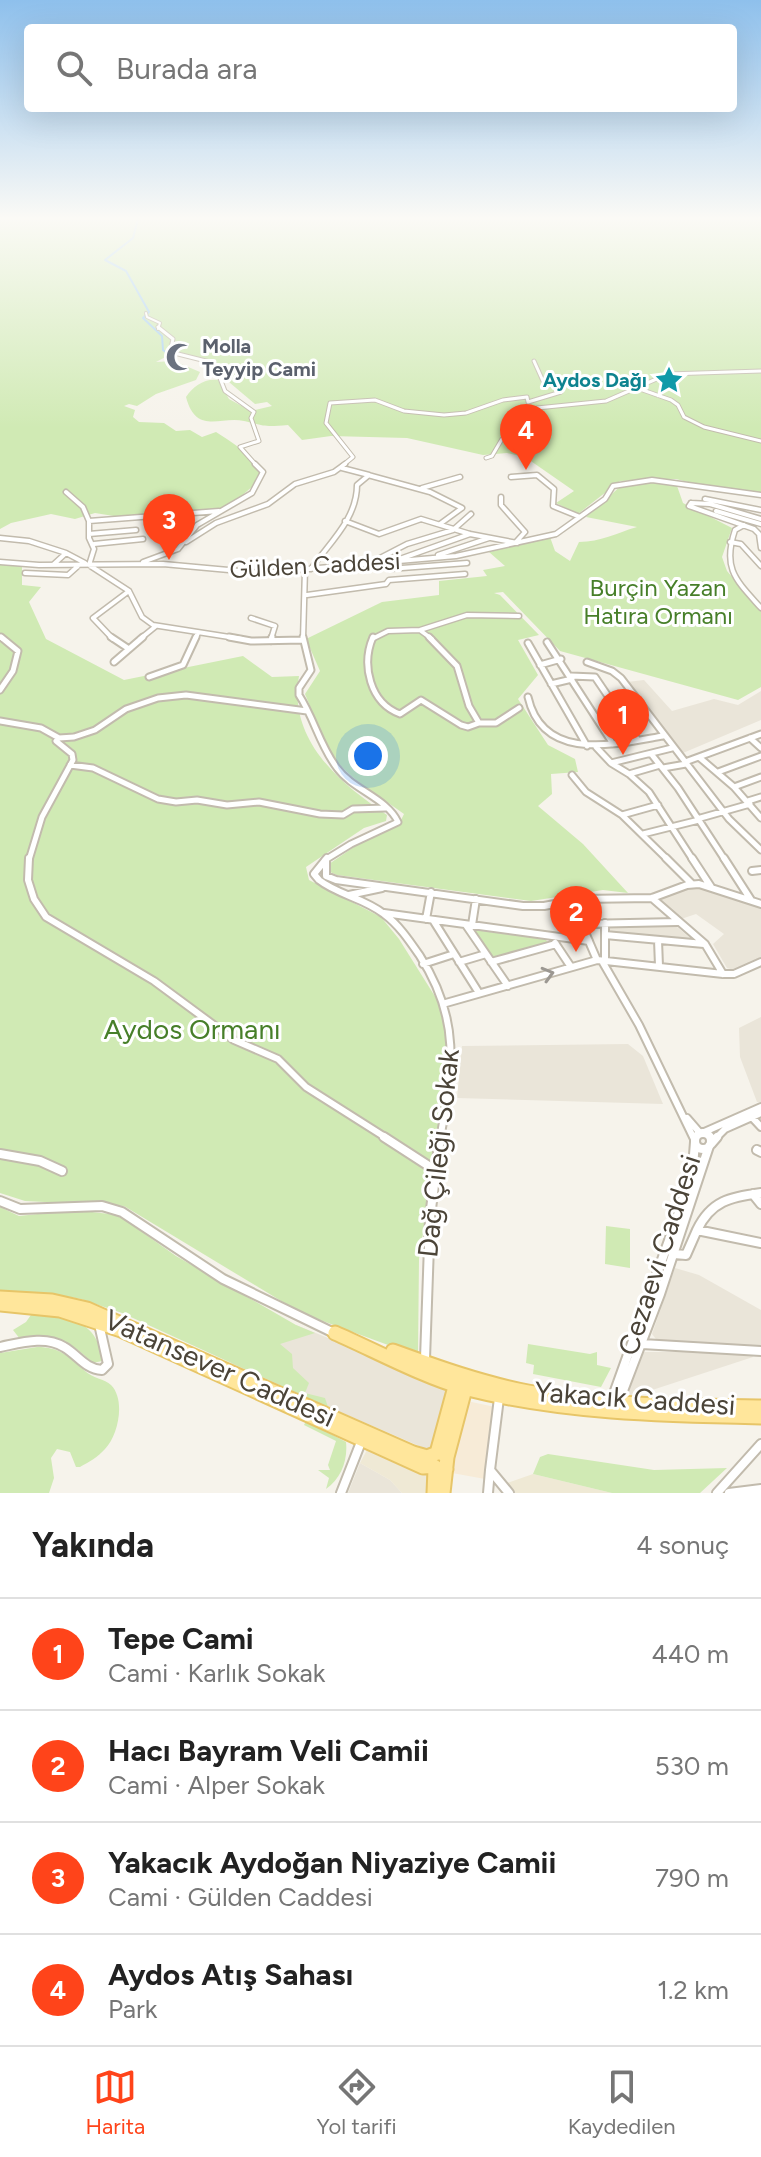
<!DOCTYPE html>
<html lang="tr">
<meta charset="utf-8">
<style>
:root{--surface:#fff;--page:#f6f6f6;--text:#222;--muted:#767676;--line:#e0e0e0;--accent:#ff441a}
body{margin:0;font-family:Figtree,sans-serif;background:var(--page);color:var(--text)}
.you{position:absolute;left:368px;top:756px;width:28px;height:28px;margin:-20px;border:6px solid #fff;border-radius:50%;background:#1a73e8;box-shadow:0 0 0 12px #1a73e833}
.badge{display:grid;place-items:center;width:52px;height:52px;border-radius:50%;background:var(--accent);color:#fff;font-size:26px;font-weight:700}
.pin{position:absolute;translate:-50% -66px;filter:drop-shadow(0 2px 4px #0008)}
.pin::after{content:'';position:absolute;top:42px;width:28px;height:24px;background:inherit;clip-path:polygon(0 0,100% 0,50% 100%)}
.list{margin:0;padding:0;list-style:none}
h2{display:flex;justify-content:space-between;align-items:center;height:104px;margin:0;padding:0 32px;font-size:34px}
h2 small{font-size:26px;font-weight:400;color:var(--muted)}
.list li{display:grid;grid-template-columns:52px 1fr auto;gap:24px;align-items:center;box-sizing:border-box;height:112px;padding:0 32px;border-top:2px solid var(--line)}
.list b{display:block;font-size:30px;white-space:nowrap}
.list p{margin:0;font-size:26px;white-space:nowrap;color:var(--muted)}
.list em{font-size:26px;font-style:normal;color:var(--muted)}
.icon{flex:none;width:44px;height:44px;fill:none;stroke:currentColor;stroke-width:2;stroke-linecap:round;stroke-linejoin:round}
.map{position:relative;flex:none;width:761px;height:1493px;overflow:hidden}
.search{position:absolute;background:var(--surface);box-shadow:0 8px 32px #0002;left:24px;right:24px;top:24px;height:88px;display:flex;align-items:center;gap:20px;box-sizing:border-box;padding:0 28px;border-radius:8px;color:var(--muted);font-size:30px}
.sheet{height:552px;background:var(--surface)}
nav{display:flex;justify-content:space-around;align-items:center;box-sizing:border-box;height:112px;border-top:2px solid var(--line);background:var(--surface);font-size:22px;color:var(--muted)}
nav a{display:grid;justify-items:center;gap:4px}
nav .on{color:var(--accent)}
.map>svg:first-child{display:block}
.residential{fill:#eae5d9}
.commercial{fill:#f7ebd7}
.education{fill:#efe9d5}
.green{fill:#d0eab4}
.lines{fill:none;stroke-linecap:round;stroke-linejoin:round}
.stream{stroke:#a8d1f3;stroke-width:2}
.minor-far5-casing{stroke:#c2bbad;stroke-width:4}
.minor-far4-casing{stroke:#c2bbad;stroke-width:5}
.minor-far3-casing{stroke:#c2bbad;stroke-width:7}
.minor-far2-casing{stroke:#c2bbad;stroke-width:9}
.minor-far1-casing{stroke:#c2bbad;stroke-width:10}
.minor-casing{stroke:#c2bbad;stroke-width:12}
.major-casing{stroke:#e7c568;stroke-width:17}
.minor-far5{stroke:#fff;stroke-width:2}
.minor-far4{stroke:#fff;stroke-width:3}
.minor-far3{stroke:#fff;stroke-width:4}
.minor-far2{stroke:#fff;stroke-width:5}
.minor-far1{stroke:#fff;stroke-width:6}
.minor{stroke:#fff;stroke-width:8}
.major{stroke:#ffe69b;stroke-width:13}
.oneway{stroke:#9c9892}
.labels{text-anchor:middle;dominant-baseline:central;stroke-width:6;stroke-linejoin:round;paint-order:stroke}
.far-worship-label{font-size:20px;font-weight:bold;fill:#5b616d;stroke:#fff;text-anchor:start}
.far-culture-label{font-size:20px;font-weight:bold;fill:#0d838f;stroke:#fff;text-anchor:end}
.street-label{font-size:24px;fill:#4b4438;stroke:#fff}
.park-label{font-size:24px;fill:#477f29;stroke:#fff}
.near-park-label{font-size:28px;fill:#477f29;stroke:#fff}
.near-street-label{font-size:28px;fill:#4b4438;stroke:#fff}
</style>
<div class="map">
<svg width="761" height="1493" viewBox="0 0 761 1493">
<rect width="100%" height="100%" fill="#f6f3eb"/>
<path class="residential" d="M644,680L672,711L714,699L738,705L761,691V720L683,753L627,682Z
M695,885L761,906V957L734,970L727,968L713,944L724,934L696,914L681,919L660,900Z
M607,925L676,926L696,943L608,934Z
M761,1017V1102H757L740,1057L739,1028Z
M628,1044L643,1056L663,1104L457,1098L462,1046Z
M675,1268L699,1275L761,1310V1347L659,1343L652,1334Z
M296,1325L437,1382L450,1390L434,1447L426,1449L230,1364Z
M644,1352H750L753,1357L637,1395L635,1400L628,1393Z
M360,1463L390,1480L402,1493H348Z"/>
<path class="commercial" d="M467,1401L495,1407L485,1479L452,1473Z"/>
<path class="education" d="M368,1448L428,1471L430,1493H402L390,1480L360,1463Z
M533,1474L612,1493H515L507,1483Z"/>
<path class="green" d="M0,219H761V493L715,489L676,479L620,481L578,514L556,503L574,491L525,457L507,453L483,455L407,438L331,436L302,440L288,425C264,427 265,426 244,421C220,416 196,435 186,397C193,386 205,378 218,380L229,399L251,411L272,406L267,402L255,404L223,377L215,362L173,353L156,362L174,361L200,372L196,380L156,394L137,406L129,404L124,406L135,410L133,417L139,422L164,423L176,431L190,430L202,437L216,432C233,443 252,454 261,473L253,486L225,510L126,518L95,513L75,519L51,514L11,523L0,529Z
M667,482L676,483L683,503L732,528L722,557L727,571L761,611V687L738,700L560,651L503,592L494,593L500,595L539,635L518,640L538,675L518,699L548,745L575,759L578,772L551,774L552,794L538,806L583,844L628,893L603,890L531,901L337,875L330,872L329,864L370,836L398,826L404,814C382,798 356,783 338,763C322,743 315,717 305,694L320,671L306,639L382,602L439,595V581L487,576L483,570L505,566L489,552L550,537L555,551L570,561L579,542C601,542 616,533 637,527L586,517L623,484Z
M0,562L22,566V585L41,587L29,602L46,639L124,680L243,656L272,677L299,676C288,741 340,783 387,815L386,821L364,828L306,867L309,880L381,917L399,939L441,1006L449,1064L419,1259L418,1356L301,1313L124,1206L25,1201L0,1193Z
M474,930L545,939L550,944L493,959Z
M0,1207L19,1216L75,1210L118,1215L176,1256L296,1325L315,1333L280,1344L292,1354L293,1368L309,1383L305,1393L325,1398L328,1407L122,1313L81,1299L49,1293L0,1291Z
M606,1226L630,1229V1268L605,1264Z
M33,1312C68,1319 98,1318 102,1361L93,1363C65,1338 58,1334 20,1339L13,1330L26,1322Z
M528,1344L590,1354L597,1352V1365L611,1368L601,1387L533,1374L534,1365L526,1363Z
M37,1347C60,1347 68,1356 85,1371C92,1378 105,1379 111,1385C126,1400 118,1436 105,1449C98,1457 89,1462 80,1467H76L70,1452L57,1449L51,1458L54,1478L49,1493H0V1353Z
M306,1421L346,1442C348,1460 341,1479 326,1489L329,1478L318,1470H330L328,1465L336,1441L304,1425Z
M548,1454L654,1470L727,1468L700,1493H612L533,1474L540,1457Z"/>
<g class="lines">
<path class="stream" d="M138,219L133,238L105,260L126,271L149,312L143,318L162,336L163,350L167,353"/>
<defs>
<path id="minor-far5" d="M146,313L147,317L160,323L158,329"/>
<path id="minor-far4" d="M158,327L173,339L170,352L214,363L225,391L254,412L251,418L259,441L240,447
M637,388L671,400L678,405L684,417L704,427L761,441
M240,447L257,466
M486,458L492,456L502,439L537,408L606,401L668,374L761,371
M342,466L353,457L326,423L330,403L375,400L404,411L444,415L466,413L503,400L527,397L528,402L561,392L562,389L543,381L534,361"/>
<path id="minor-far3" d="M368,475L430,492L462,508L440,524
M511,477L537,475L554,489L553,506L580,517
M422,488L460,477
M66,492L83,507L89,521L219,511
M501,497V505L525,532L516,542
M705,499L761,510
M691,503L689,506L754,529L759,534L761,548
M691,503L710,504L761,519
M716,511L761,524
M89,521V538L94,549L89,565L129,591L142,617L153,625L242,639
M345,521L379,534L421,519L470,534L517,543
M744,525L735,530C722,569 736,580 761,608
M89,534L136,530
M0,538L29,541L66,553
M186,542L216,523L268,504L295,484L334,472L345,464
M730,542L741,544L761,566
M94,544L143,539
M438,555L489,538
M378,559L407,544L453,530L471,514
M397,560L470,534
M0,562L39,565L163,564L261,573L456,556L556,534L605,499L613,486L652,480L761,495
M143,562L178,549L197,525L252,493L263,472L255,464
M54,564L66,553L85,563
M311,569C329,543 357,519 357,485L369,475L342,468
M389,569L467,563
M25,573L68,575L78,566
M307,595L386,584L389,580L465,574
M251,618L275,626L271,639
M421,631L432,639
M0,637L3,639
M113,639L93,618L129,591
M140,639L156,626
M195,639L198,633
M303,639L305,569
M372,639L388,631L420,630L467,615L519,616"/>
<path id="minor-far2" d="M111,637L129,649
M229,637L251,641L303,640
M303,637L311,670L299,688V695C314,718 320,746 337,768C353,790 387,798 398,822L351,844L325,860
M373,637C361,665 370,703 400,714L421,700L461,725L468,727L479,723
M429,637L457,666L469,706L479,723H496L519,708
M271,641L272,637
M547,642L613,744
M528,643L587,746
M114,662L143,637
M587,662L612,671L621,678L729,819L761,850
M540,665L561,659
M571,676L595,677L637,739
M149,677L183,665L196,637
M551,684L572,679
M0,690L13,671L18,651L1,637
M528,697C543,763 616,744 663,736
M0,721L41,728L59,738L74,737L95,730L126,709L158,698L186,695L307,711
M750,738L761,748
M596,747L611,763L672,748
M652,755L678,788L725,860
M700,758L734,787L761,818
M685,762L761,734
M611,763L629,774L660,765
M70,765L93,768L158,799L176,802L197,800L227,805L259,802L320,814L343,815L353,809L385,808
M663,768L686,764
M718,772L761,756
M629,774L649,792L693,860
M572,775L586,792L622,815L658,805
M734,787L761,777
M748,801L761,797
M622,815L668,860
M697,819L750,804
M643,834L699,820
M29,860L42,817L73,760L72,754L56,741L59,738"/>
<path id="minor-far1" d="M29,858L28,880L34,899L46,917L154,981L234,1040L278,1059L306,1087L388,1139
M327,858L314,874L319,880C338,895 364,898 384,914C399,925 409,940 420,956C461,1020 453,1068 440,1139
M666,858L692,884
M692,858L711,887
M724,858L751,900
M326,861V876L336,880L523,906H544L581,899L652,898L687,885L699,884L761,904
M752,871L761,870
M349,895L382,888
M652,898L705,944L723,974
M572,902L597,960
M384,913L589,941
M426,919L431,892
M433,920L479,993
M605,923V960
M582,924L677,922
M466,925L508,986
M472,925L476,899
M605,935L704,944
M658,940L659,966
M555,943L571,967
M602,961L639,1025L694,1139
M459,962L486,954
M491,962L556,944
M423,964L454,954
M446,1003L597,960L723,974H734L761,962
M748,1113L761,1127
M687,1118L700,1133
M702,1133L761,1107
M715,1139L725,1129L761,1113"/>
<path id="minor" d="M695 1141a8 8 0 1 1 16 0a8 8 0 1 1-16 0Z
M384,1137L435,1170
M711,1144L717,1137
M757,1150L761,1152
M0,1154L40,1161L62,1171
M753,1194L761,1204
M0,1201L20,1209L102,1206L122,1212L223,1279L332,1332
M697,1230C711,1201 730,1197 761,1193
M674,1254L686,1255L697,1230L761,1243
M633,1340L642,1344L761,1351
M0,1347C20,1343 45,1335 64,1347C78,1355 85,1369 102,1370L108,1364L99,1324
M425,1359L430,1217L440,1137
M499,1398L490,1470L509,1493
M612,1399L677,1218L693,1167L695,1142
M619,1401L660,1294L709,1146
M341,1493L361,1442
M488,1493L490,1470
M717,1493L761,1444
M729,1493L761,1489"/>
<path id="major" d="M0,1298L52,1301L87,1309L413,1453L427,1457L440,1452L447,1457
M0,1304L60,1310L121,1330L423,1467L434,1466L441,1471L446,1469
M335,1333C374,1350 424,1377 464,1388C562,1413 660,1415 761,1417
M393,1351C437,1367 482,1383 528,1392C605,1406 683,1406 761,1407
M437,1453L456,1383
M434,1493L435,1469
M443,1493L447,1457L466,1385"/>
</defs>
<use href="#minor-far5" class="minor-far5-casing"/>
<use href="#minor-far4" class="minor-far4-casing"/>
<use href="#minor-far3" class="minor-far3-casing"/>
<use href="#minor-far2" class="minor-far2-casing"/>
<use href="#minor-far1" class="minor-far1-casing"/>
<use href="#minor" class="minor-casing"/>
<use href="#major" class="major-casing"/>
<use href="#minor-far5" class="minor-far5"/>
<use href="#minor-far4" class="minor-far4"/>
<use href="#minor-far3" class="minor-far3"/>
<use href="#minor-far2" class="minor-far2"/>
<use href="#minor-far1" class="minor-far1"/>
<use href="#minor" class="minor"/>
<use href="#major" class="major"/>
</g>
<defs><path id="oneway-chevron" d="M-2-3.5L2.5 0L-2 3.5" fill="none" stroke-width="1.6" stroke-linecap="round" stroke-linejoin="round" transform="scale(2)"/></defs>
<use class="oneway" href="#oneway-chevron" transform="translate(548 974) rotate(-16)"/>
<linearGradient id="sky" x2="0" y2="1"><stop stop-color="#8ec0ec"/><stop offset="0.51" stop-color="#fbfaf6"/><stop offset="1" stop-color="#fbfaf6" stop-opacity="0"/></linearGradient>
<rect width="761" height="428" fill="url(#sky)"/>
<defs>
<symbol id="mosque-bare" viewBox="-9 -9 18 18"><path d="M3.5-4.9A6 6 0 1 0 3.5 4.9A5 5 0 1 1 3.5-4.9Z" fill="#6b7280" stroke="#fff" stroke-width="2.5" paint-order="stroke"/></symbol>
<symbol id="sight-bare" viewBox="-9 -9 18 18"><path d="M0-6L1.8-2.2L6-1.7L2.9 1.2L3.7 5.4L0 3.3L-3.7 5.4L-2.9 1.2L-6-1.7L-1.8-2.2Z" fill="#0f9aa8" stroke="#fff" stroke-width="2.5" paint-order="stroke"/></symbol>
</defs>
<g fill-rule="evenodd">
<use href="#mosque-bare" x="160" y="337" width="40" height="40"/>
<use href="#sight-bare" x="649" y="360" width="40" height="40"/>
</g>
<g class="labels">
<g class="far-worship-label">
<text x="202" y="346">Molla<tspan x="202" dy="23">Teyyip Cami</tspan></text>
</g>
<g class="far-culture-label">
<text x="647" y="380">Aydos Dağı</text>
</g>
<g class="street-label">
<text transform="translate(315 565) rotate(-3)">Gülden Caddesi</text>
</g>
<g class="park-label">
<text x="658" y="587">Burçin Yazan<tspan x="658" dy="28">Hatıra Ormanı</tspan></text>
</g>
<g class="near-park-label">
<text x="192" y="1029">Aydos Ormanı</text>
</g>
<g class="near-street-label">
<text transform="translate(438 1153) rotate(-84)">Dağ Çileği Sokak</text>
<text transform="translate(659 1255) rotate(-72)">Cezaevi Caddesi</text>
<text transform="translate(220 1368) rotate(24)">Vatansever Caddesi</text>
<text transform="translate(635 1398) rotate(4)">Yakacık Caddesi</text>
</g>
</g>
</svg>
<div class="you"></div>
<div class="pin badge" style="left:623px;top:755px">1</div>
<div class="pin badge" style="left:576px;top:952px">2</div>
<div class="pin badge" style="left:169px;top:560px">3</div>
<div class="pin badge" style="left:526px;top:470px">4</div>
<div class="search"><svg class="icon" aria-label="search" viewBox="0 0 24 24"><circle cx="10" cy="10" r="6"/><path d="M15 15l6 6"/></svg>Burada ara</div>
</div>
<section class="sheet">
<h2>Yakında<small>4 sonuç</small></h2>
<ul class="list">
<li><span class="badge">1</span><div><b>Tepe Cami</b><p>Cami · Karlık Sokak</p></div><em>440 m</em></li>
<li><span class="badge">2</span><div><b>Hacı Bayram Veli Camii</b><p>Cami · Alper Sokak</p></div><em>530 m</em></li>
<li><span class="badge">3</span><div><b>Yakacık Aydoğan Niyaziye Camii</b><p>Cami · Gülden Caddesi</p></div><em>790 m</em></li>
<li><span class="badge">4</span><div><b>Aydos Atış Sahası</b><p>Park</p></div><em>1.2 km</em></li>
</ul>
</section>
<nav>
<a class="on"><svg class="icon" aria-label="map" viewBox="0 0 24 24"><path d="M3 6l6-2 6 2 6-2v14l-6 2-6-2-6 2zM9 4v14M15 6v14"/></svg>Harita</a>
<a><svg class="icon" aria-label="directions" viewBox="0 0 24 24"><path d="M12 3l9 9-9 9-9-9zM9 14v-3h6M13 9l2 2-2 2"/></svg>Yol tarifi</a>
<a><svg class="icon" aria-label="saved" viewBox="0 0 24 24"><path d="M7 4h10v16l-5-4-5 4z"/></svg>Kaydedilen</a>
</nav>
